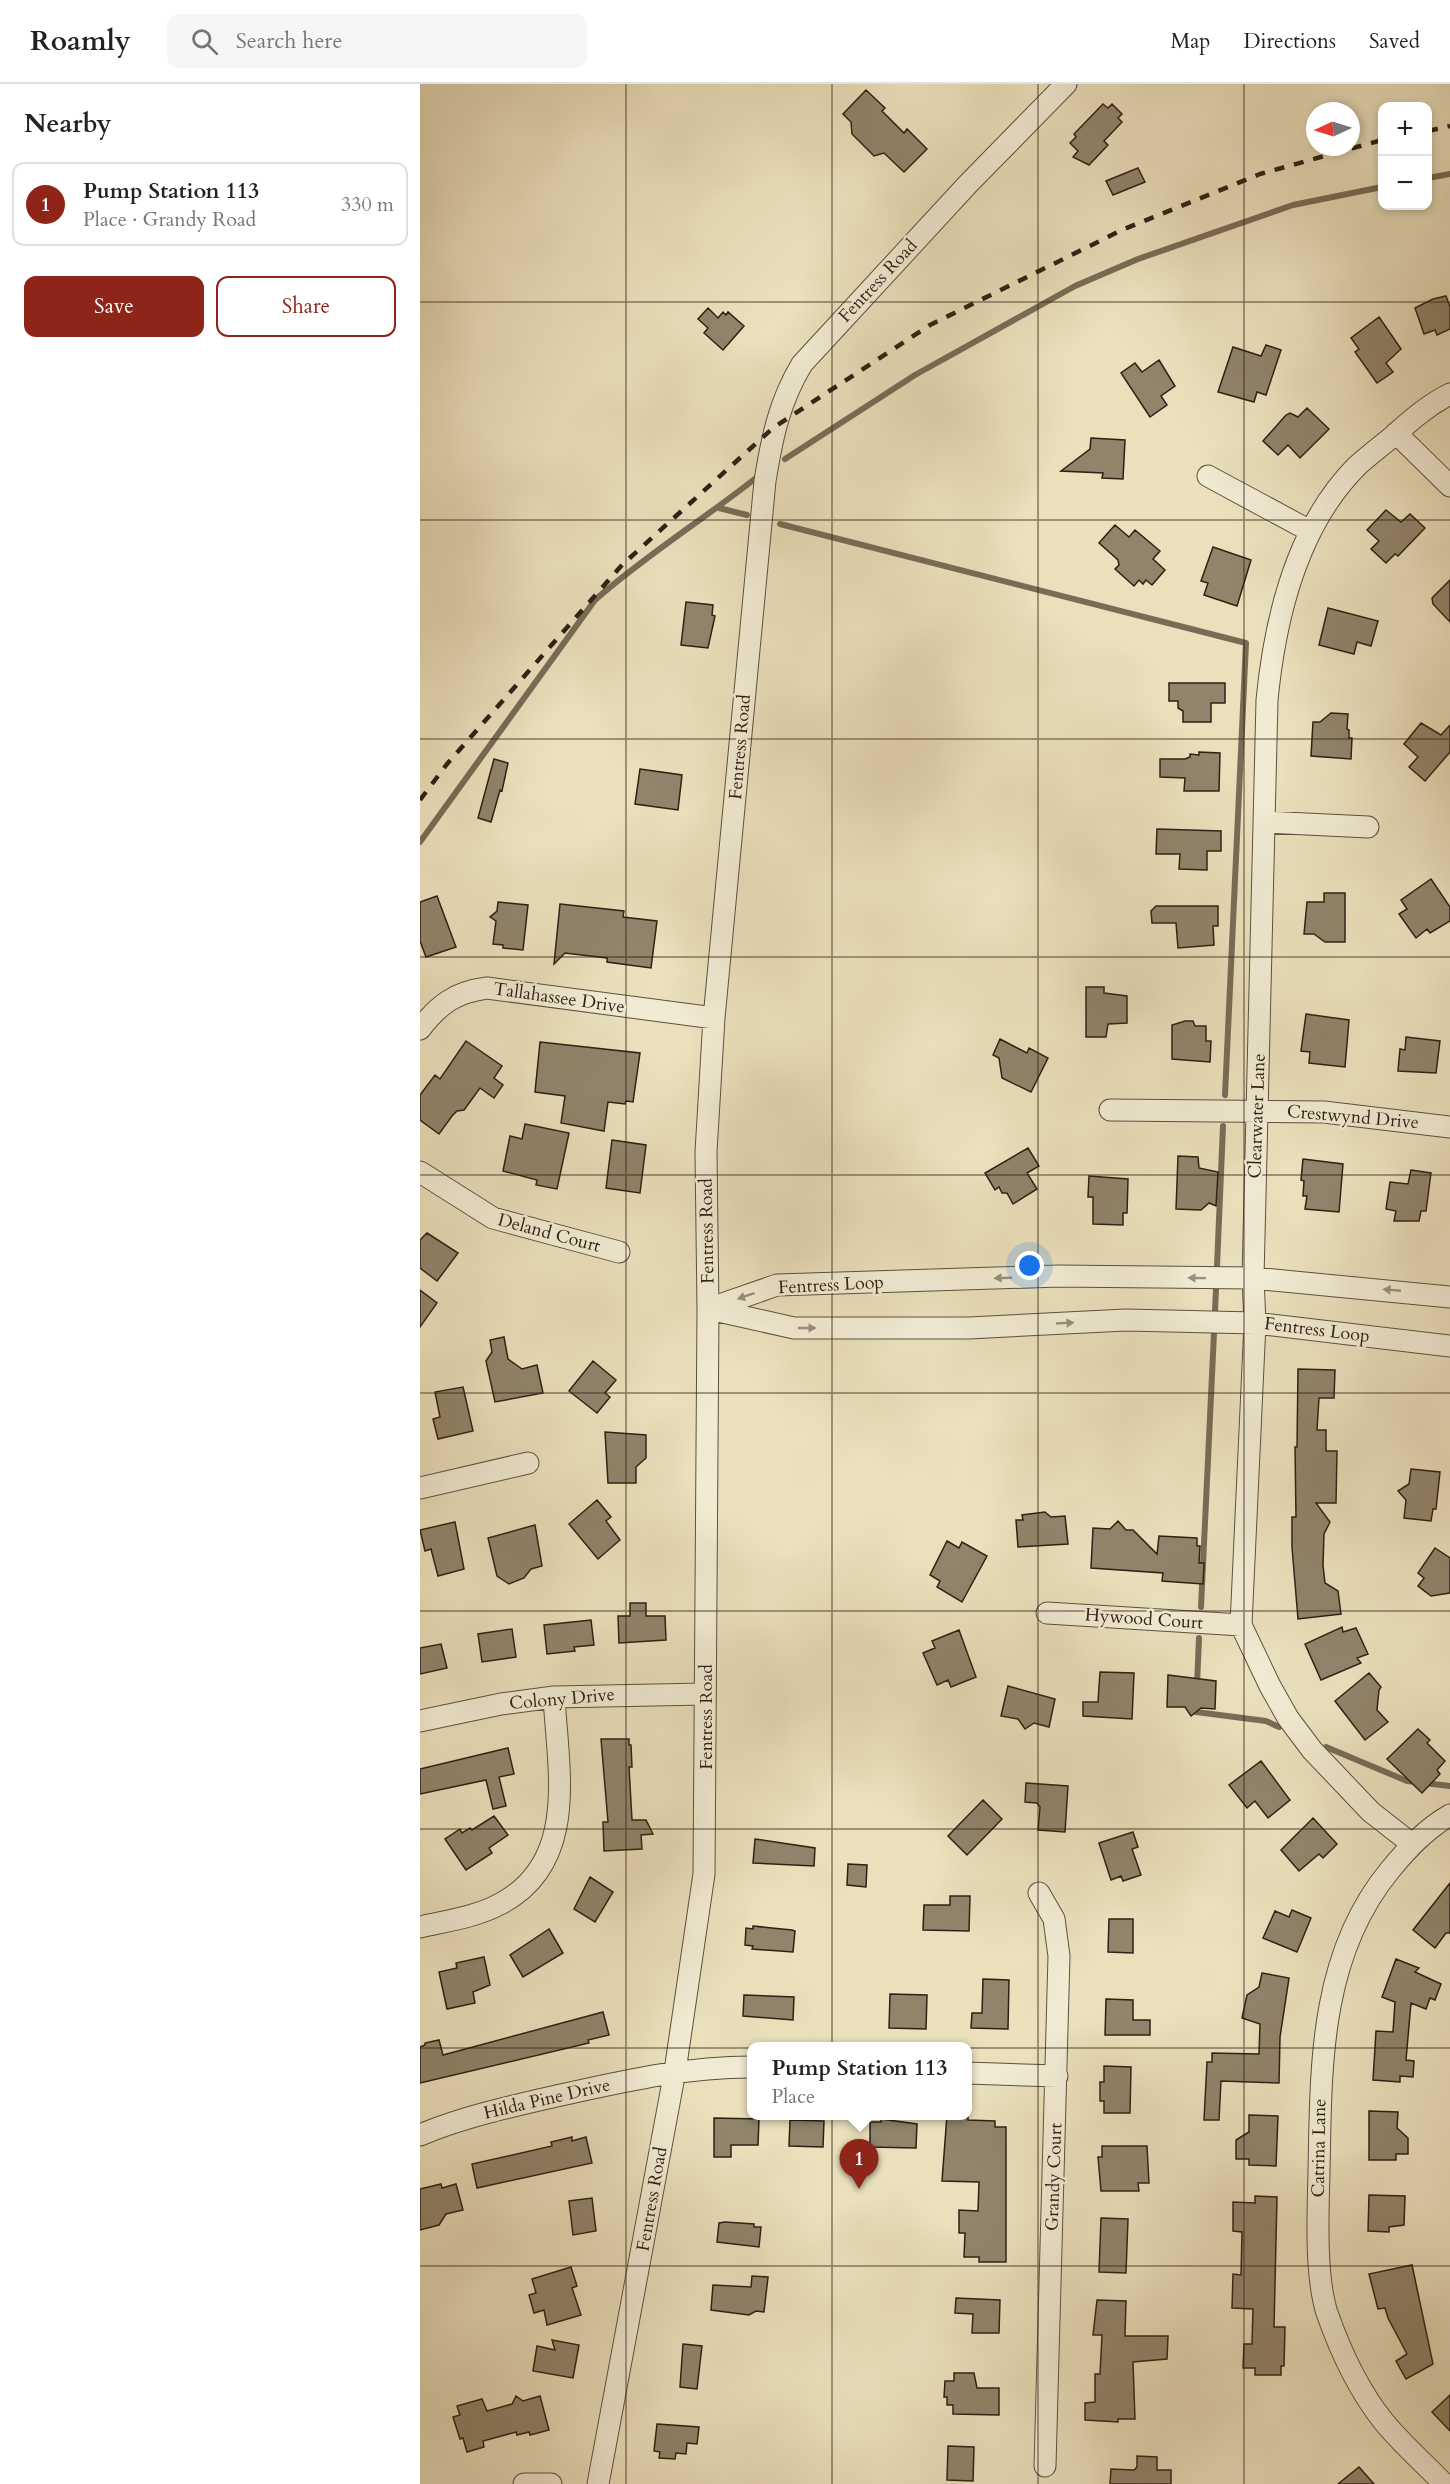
<!DOCTYPE html>
<meta charset="utf-8">
<style>
:root{--surface:#fff;--page:#f6f6f6;--text:#222;--muted:#767676;--line:#e0e0e0;--accent:#8f2418}
body{margin:0;font-family:Cardo,serif;background:var(--page);color:var(--text)}
.controls{position:absolute;right:18px;top:18px;display:grid;overflow:hidden;border-radius:12px;box-shadow:0 3px 9px #0003}
.controls button{width:54px;height:54px;display:grid;place-items:center;padding:0;border:0;border-bottom:2px solid var(--line);background:var(--surface);color:var(--text);font:30px sans-serif}
.compass{position:absolute;left:886px;top:18px;width:54px;height:54px;border-radius:50%;background:var(--surface);box-shadow:0 3px 9px #0003;rotate:266deg}
.you{position:absolute;left:610px;top:1182px;width:21px;height:21px;margin:-15px;border:4px solid #fff;border-radius:50%;background:#1a73e8;box-shadow:0 0 0 9px #1a73e833}
.badge{display:grid;place-items:center;width:39px;height:39px;border-radius:50%;background:var(--accent);color:#fff;font-size:20px;font-weight:700}
.pin{position:absolute;translate:-50% -50px;filter:drop-shadow(0 2px 3px #0008)}
.pin::after{content:'';position:absolute;top:32px;width:21px;height:18px;background:inherit;clip-path:polygon(0 0,100% 0,50% 100%)}
.popup{position:absolute;left:327px;top:1958px;width:225px;height:78px;box-sizing:border-box;display:grid;place-content:center;border-radius:12px;background:var(--surface);filter:drop-shadow(0 2px 4px #0005);font-size:20px;white-space:nowrap;color:var(--muted)}
.popup b{font-size:22px;color:var(--text)}
.popup::after{content:'';position:absolute;left:50%;top:100%;margin-left:-12px;border:12px solid transparent;border-top-color:var(--surface)}
.list{margin:0;padding:0;list-style:none}
h2{display:flex;justify-content:space-between;align-items:center;height:78px;margin:0;padding:0 24px;font-size:26px}
h2 small{font-size:20px;font-weight:400;color:var(--muted)}
.list li{display:grid;grid-template-columns:39px 1fr auto;gap:18px;align-items:center;box-sizing:border-box;height:84px;margin:0 12px 12px;padding:0 12px;border:2px solid var(--line);border-radius:12px}
.list b{display:block;font-size:22px;white-space:nowrap}
.list p{margin:0;font-size:20px;white-space:nowrap;color:var(--muted)}
.list em{font-size:20px;font-style:normal;color:var(--muted)}
.actions{display:flex;gap:12px;padding:18px 24px}
.actions a{flex:1;padding:14px 0;border:2px solid var(--accent);border-radius:12px;text-align:center;font-size:21px;color:var(--accent)}
.actions .main{background:var(--accent);color:#fff}
.icon{flex:none;width:33px;height:33px;fill:none;stroke:currentColor;stroke-width:2;stroke-linecap:round;stroke-linejoin:round}
.map{position:relative;flex:none;width:1030px;height:2400px;overflow:hidden}
header{display:flex;align-items:center;gap:36px;box-sizing:border-box;height:84px;padding:0 30px;background:var(--surface);border-bottom:2px solid var(--line)}
header strong{font-size:28px}
nav{display:flex;gap:33px;margin-inline-start:auto;font-size:21px}
.search{width:420px;height:54px;background:var(--page);display:flex;align-items:center;gap:15px;box-sizing:border-box;padding:0 21px;border-radius:12px;color:var(--muted);font-size:22px}
main{display:flex}
aside{flex:1;background:var(--surface)}
.map>svg:first-child{display:block}
.lines{fill:none;stroke-linecap:round;stroke-linejoin:round}
.stream{stroke:#786c57;stroke-width:6}
.building{fill:#90846b;stroke:#2e2014;stroke-width:1.5}
.minor-casing{stroke:#5d503e;stroke-width:23}
.minor{stroke:#f1ebd3;stroke-width:21}
.rail{stroke:#2e2014;stroke-width:4.5;stroke-dasharray:10 10;stroke-linecap:butt}
.oneway{fill:#99907d}
.grid{fill:none;stroke:#2e2014;stroke-width:1.5;stroke-opacity:0.55}
.labels{text-anchor:middle;dominant-baseline:central;stroke-width:5;stroke-linejoin:round;paint-order:stroke}
.street-label{font-size:18px;fill:#2e2014;stroke:#f1ebd3}
</style>
<header>
<strong>Roamly</strong>
<div class="search"><svg class="icon" aria-label="search" viewBox="0 0 24 24"><circle cx="10" cy="10" r="6"/><path d="M15 15l6 6"/></svg>Search here</div>
<nav><a>Map</a><a>Directions</a><a>Saved</a></nav>
</header>
<main>
<aside>
<h2>Nearby<small></small></h2>
<ul class="list">
<li><span class="badge">1</span><div><b>Pump Station 113</b><p>Place · Grandy Road</p></div><em>330 m</em></li>
</ul>
<div class="actions"><a class="main">Save</a><a>Share</a></div>
</aside>
<div class="map">
<svg width="1030" height="2400" viewBox="0 0 1030 2400">
<rect width="100%" height="100%" fill="#eae0bc"/>
<filter id="stains"><feTurbulence type="fractalNoise" baseFrequency=".00333" numOctaves="4"/><feColorMatrix values="0 0 0 0 .2 0 0 0 0 .09 0 0 0 0 .02 0 0 0 .5 -.17"/></filter>
<radialGradient id="worn" r=".72"><stop offset=".6" stop-color="#630" stop-opacity="0"/><stop offset="1" stop-color="#630" stop-opacity=".3"/></radialGradient>
<g class="lines">
<path class="stream" d="M1008,94L1030,90
M365,375L495,291L655,202L718,175L873,121L962,103
M299,424L327,431
M360,440L826,559L805,1011
M0,758L175,516C227,470 286,434 341,390
M797,1182L803,1042
M795,1227L796,1205
M781,1523L794,1249
M777,1601L779,1554
M776,1620V1628L846,1637L859,1643
M906,1663L987,1697L1030,1702"/>
</g>
<path class="building" d="M446,6L465,24L462,27L484,49L487,45L507,65L484,88L464,69L454,72L432,50L431,38L423,30Z
M683,20L688,24L692,20L702,30L698,34L702,38L684,57L688,61L669,81L653,73L658,67L650,59L656,53L654,50Z
M718,84L725,98L693,111L686,97Z
M1026,212L1030,223V245L1017,251L1015,246L1004,250L995,224L1013,215Z
M288,224L298,234L303,228L306,231L308,228L324,242L303,266L284,249L288,244L278,235Z
M959,233L981,265L966,279L973,288L957,299L935,268L939,265L931,254Z
M846,261L861,266L846,311L837,308L834,318L798,308L813,263L841,272Z
M739,276L755,302L741,312L747,321L730,333L701,289L715,279L722,288Z
M887,324L909,345L880,374L868,361L858,371L843,357L866,331L870,329L878,333Z
M671,354L705,356L703,395L682,394L683,389L641,387L670,365Z
M966,426L981,438L990,430L1005,444L978,472L975,470L966,479L951,465L959,457L947,446Z
M695,441L709,453L715,446L740,467L733,475L745,486L732,501L726,496L723,500L719,496L714,502L695,485L699,481L698,476L679,459Z
M793,463L831,476L817,522L784,511L788,499L781,497Z
M1030,496V538L1013,520L1012,514Z
M266,518L293,521L292,531L295,532L288,564L261,561Z
M908,524L958,537L951,562L937,558L934,570L899,561Z
M749,599H805V619H791V638H763V627L758,624V617H749Z
M911,629L928,630L927,645L929,646V654H932L931,675L891,672L893,638H900Z
M1001,639L1021,651L1030,641V668L1005,697L989,683L998,673L984,660Z
M779,668L800,669L799,707H764L765,694L740,693V675H765L770,673V670L779,671Z
M74,675L88,679L82,707L80,706L71,738L58,734Z
M220,685L262,691L258,726L215,720Z
M737,745L801,747V767H787V786L759,785L760,770H736Z
M1011,795L1030,823V837L1010,849L1007,845L996,854L979,830L987,825L981,816Z
M904,809H925V858H905L894,850H884L887,818H904Z
M17,812L36,863L6,873L0,857V818Z
M78,818L108,821L103,866L83,864V861L73,860L76,837L70,833L77,827Z
M140,820L204,827L203,833L237,837L231,884L187,878V874L145,869L134,880Z
M736,822H798V842H793L794,861L758,864L756,839H732L731,827Z
M666,903H684V909L707,912V939L688,940L686,953H666Z
M886,930L929,936L925,983L889,979L890,968L881,967Z
M765,937H773L775,942H786V957H791L790,978L752,975V941Z
M986,953L1020,957L1016,989L978,987L980,965L985,966Z
M580,955L607,969L609,964L628,974L611,1008L582,994L579,974L573,971Z
M46,957L82,982L74,994L83,1001L74,1014L60,1004L44,1026L37,1027L32,1032L19,1050L0,1036V1011L15,991L20,995Z
M120,958L220,969L213,1018L206,1017L205,1020L188,1018L184,1047L141,1039L145,1012L115,1008Z
M105,1040L149,1049L137,1105L116,1101L117,1096L83,1087L90,1052L102,1055Z
M192,1056L226,1061L220,1109L186,1104Z
M608,1064L619,1082L607,1089L617,1105L593,1120L587,1109H582L579,1103L575,1106L565,1089Z
M758,1072L778,1073L779,1084L798,1088L796,1122L789,1119L781,1126L756,1125Z
M883,1075L923,1080L919,1128L885,1125L887,1112H883L884,1097L881,1096Z
M991,1086L1011,1089L1006,1127H1001L999,1137H974L976,1127L966,1125L970,1098L988,1100Z
M669,1092L708,1095L707,1129H703V1141L673,1140V1113H668Z
M7,1149L38,1169L17,1197L0,1184V1156Z
M0,1206L17,1219L0,1243Z
M84,1253L88,1275L102,1285L117,1281L123,1309L75,1318L66,1277L72,1268L70,1256Z
M173,1277L196,1296L185,1309L190,1313L177,1329L149,1307Z
M878,1285L915,1286L914,1314H899L897,1346H906V1367H917L916,1419H896L910,1438L904,1450L903,1481L905,1499L918,1507L921,1530L878,1535L872,1463V1433H876L875,1363H877Z
M43,1303L53,1347L18,1355L13,1335L20,1333L15,1308Z
M185,1348L226,1351V1374L216,1383V1399H188Z
M991,1385L1020,1388L1016,1425H1013L1011,1437L984,1434L986,1416L978,1407L989,1400Z
M177,1416L191,1433L186,1437L200,1456L178,1475L149,1440Z
M625,1428L631,1433L645,1432L648,1460L598,1463L596,1436H603L602,1431Z
M698,1437L706,1446H713L737,1470L739,1452L777,1454V1462H780L779,1479H784L783,1500L742,1497L743,1489L671,1484L673,1444L690,1445Z
M35,1438L44,1485L18,1492L11,1465L5,1467L0,1446Z
M115,1441L122,1482L111,1485L104,1494L89,1500L77,1492L68,1454Z
M527,1457L539,1464L542,1458L567,1472L542,1518L517,1503L520,1497L510,1491Z
M1015,1464L1030,1474V1509L1011,1512L998,1502L1004,1494L998,1489Z
M210,1519H226V1532H245L246,1556L199,1559L198,1532H210Z
M171,1536L174,1561L154,1563L155,1567L127,1570L124,1541Z
M922,1543L923,1548L936,1544L948,1570L937,1574L941,1579L901,1596L885,1560Z
M92,1545L96,1573L62,1578L58,1550Z
M539,1546L556,1593L531,1603L528,1596L517,1601L503,1569L515,1564L512,1557Z
M21,1560L27,1584L0,1590V1564Z
M680,1588L714,1589L712,1635L663,1632V1618H678Z
M949,1589L961,1603L959,1606L957,1626L968,1638L945,1656L915,1617Z
M748,1591L796,1597L795,1625L781,1624L771,1632L765,1623H747Z
M588,1602L635,1615L629,1643L614,1639L605,1645L598,1635L581,1632Z
M998,1645L1010,1656L1007,1659L1025,1677L1017,1686L1020,1690L1002,1709L967,1675Z
M181,1655H209V1661H211L212,1683H209L212,1736H226L233,1750L221,1751L222,1765L184,1767L183,1738H188Z
M88,1664L94,1690L79,1693L86,1722L73,1725L66,1696L0,1710V1685Z
M841,1677L870,1716L848,1734L835,1717L827,1724L809,1701Z
M606,1699L648,1702L645,1748L618,1746L620,1723L617,1719L605,1718Z
M563,1716L582,1735L547,1771L528,1752Z
M74,1732L88,1751L69,1764L72,1769L46,1786L25,1755L40,1745L42,1749L50,1744L52,1746Z
M893,1734L917,1760L903,1774L899,1770L879,1787L861,1766Z
M713,1748L718,1763L712,1765L721,1791L703,1797L701,1792L691,1796L679,1759Z
M335,1755L395,1764L394,1782L333,1779Z
M428,1780L447,1781L446,1803L427,1801Z
M170,1793L193,1808L175,1838L154,1825Z
M1030,1799V1849H1026L1015,1864L993,1846Z
M530,1812H550L549,1847L503,1846L504,1821H530Z
M872,1826L891,1834L877,1868L843,1854L855,1827L869,1833Z
M689,1835H713V1869L688,1868Z
M333,1842L372,1846L375,1847L373,1868L332,1865L333,1862L325,1861L326,1844L333,1845Z
M129,1845L143,1869L103,1893L90,1871Z
M64,1873L70,1901L53,1908L55,1919L27,1925L19,1888L37,1884L36,1879Z
M976,1875L999,1884L995,1888L1021,1900L1015,1916L1010,1914L1006,1925L991,1919L986,1976L994,1977L993,1993L980,1992V1998L953,1996L956,1947L973,1948L975,1918L962,1913Z
M842,1889L869,1894L860,1953L859,1999L801,1997L799,2036H784L787,1978H792V1969L839,1970L840,1940L822,1934L827,1911L839,1903Z
M563,1895L589,1896L588,1945L551,1944L552,1929H562Z
M470,1910L507,1911L506,1945L469,1944Z
M324,1911L374,1913L373,1936L323,1932Z
M686,1915L713,1916V1936H730V1951H685Z
M183,1928L189,1951L168,1956L169,1959L0,1999V1963L5,1961V1959L19,1956L23,1971Z
M684,1982L711,1983L710,2029H684V2017H680V1998H684Z
M949,2027L978,2028L977,2044L988,2054V2070H976V2076H949Z
M527,2031H548V2036L575,2037V2043H586V2178H559V2173H544L545,2149H539V2126L558,2127L559,2098L522,2097Z
M829,2031L858,2032L856,2082L829,2081V2075H816V2056L829,2048Z
M294,2034L339,2035L338,2061H311V2073H294Z
M461,2035L497,2040L496,2064L450,2063V2038H461Z
M370,2036L404,2037L403,2063L369,2062Z
M152,2053V2057L166,2053L172,2079L57,2104L52,2080L132,2062L131,2058Z
M682,2062H727L729,2099H718L719,2107H681L678,2073H682Z
M21,2100L22,2104L36,2100L43,2126L26,2130L19,2141L0,2146V2105Z
M949,2111L985,2112L984,2141L969,2143V2148L948,2147Z
M835,2112L857,2113L854,2243H865L864,2282H861V2291H835V2284H823L824,2260H832L833,2225L812,2224L813,2190L821,2191L822,2148L813,2147V2118L835,2119Z
M172,2114L176,2147L153,2151L149,2117Z
M681,2134L708,2135L706,2189L679,2188Z
M305,2138L334,2140V2143H341L339,2163L297,2158L299,2139Z
M992,2181L1013,2280L986,2295L976,2277L987,2270L968,2234L965,2224L958,2225L949,2190Z
M151,2183L157,2202L152,2204L161,2231L127,2241L124,2226L114,2229L109,2211L116,2209L112,2195Z
M332,2192L348,2193L344,2228L336,2227L329,2231L291,2226L293,2201L331,2203Z
M536,2214L580,2216L579,2249H552L553,2230L535,2229Z
M677,2216L706,2217L705,2252H748L747,2275L713,2278L715,2335H698V2338L665,2336V2319L675,2318V2290H680L682,2251H673Z
M132,2256L159,2261L153,2294L113,2287L117,2262L135,2266Z
M263,2260L282,2262L277,2305L260,2303Z
M534,2289H554L557,2304H579V2331L533,2330V2321H527V2313H524L525,2297H534Z
M1030,2311V2347L1012,2328Z
M96,2312L103,2317L120,2312L129,2346L110,2351L109,2348L97,2351L96,2348L63,2357L64,2363L47,2368L43,2354L40,2355L33,2333L40,2331L37,2322L62,2315L67,2327L92,2320Z
M237,2340L279,2343L277,2360L267,2359L266,2370L256,2369L255,2375L239,2374L240,2368L234,2367Z
M528,2362L554,2363L553,2397L527,2396Z
M717,2372L737,2373V2386H751V2400H690L691,2385L714,2386L717,2383Z
M939,2383L954,2400H918Z"/>
<g class="lines">
<defs>
<path id="minor" d="M976,349L1030,402
M788,392L890,447
M845,738L948,743
M0,945C19,920 36,908 67,904L294,934
M690,1026L904,1028L1030,1043
M0,1088L73,1134L199,1168
M288,1225L357,1201L639,1192L833,1194L1030,1213
M289,1225L374,1244H549L706,1236L835,1239L1030,1262
M0,1404L108,1379
M627,1529L821,1541
M0,1637L81,1620L134,1613L285,1610
M992,1760L951,1728L892,1666L868,1634L850,1602L821,1541L835,1239L833,1194L847,616C855,534 877,442 937,382C948,372 960,363 972,353C990,337 1008,321 1030,310
M619,1809L634,1835L639,1872L625,2382
M0,1843C26,1837 56,1833 80,1820C159,1779 138,1686 134,1613
M547,1989L637,1992
M0,2051C46,2032 93,2022 141,2011C205,1997 265,1983 331,1983
M104,2400H131
M178,2400L255,1987L284,1790L288,1225L286,1068L294,934L345,397C352,354 359,318 382,280L548,100L646,0
M1024,2400C1004,2379 982,2360 964,2338C939,2307 920,2266 907,2229C895,2191 898,2129 899,2089C901,1983 899,1872 970,1786C988,1764 1006,1745 1030,1731"/>
</defs>
<use href="#minor" class="minor-casing"/>
<use href="#minor" class="minor"/>
<path class="rail" d="M1008,47L1030,42
M0,716L27,680L202,481L353,344L510,241L702,146L840,90L962,56"/>
</g>
<defs><path id="oneway-solid" d="M-6-.8H1V-3.2L6.5 0L1 3.2V.8H-6Z" transform="scale(1.5)"/></defs>
<g class="oneway">
<use href="#oneway-solid" transform="translate(583 1194) rotate(178)"/>
<use href="#oneway-solid" transform="translate(777 1194) rotate(-179)"/>
<use href="#oneway-solid" transform="translate(972 1206) rotate(-175)"/>
<use href="#oneway-solid" transform="translate(326 1212) rotate(161)"/>
<use href="#oneway-solid" transform="translate(645 1239) rotate(-3)"/>
<use href="#oneway-solid" transform="translate(387 1244)"/>
</g>
<path class="grid" d="M206,0V2400M412,0V2400M618,0V2400M824,0V2400M0,218H1030M0,436H1030M0,655H1030M0,873H1030M0,1091H1030M0,1309H1030M0,1527H1030M0,1745H1030M0,1964H1030M0,2182H1030"/>
<g class="labels">
<g class="street-label">
<text transform="translate(458 197) rotate(-47)">Fentress Road</text>
<text transform="translate(320 663) rotate(-85)">Fentress Road</text>
<text transform="translate(139 914) rotate(8)">Tallahassee Drive</text>
<text transform="translate(837 1032) rotate(-88)">Clearwater Lane</text>
<text transform="translate(933 1033) rotate(5)">Crestwynd Drive</text>
<text transform="translate(287 1147) rotate(-91)">Fentress Road</text>
<text transform="translate(129 1149) rotate(15)">Deland Court</text>
<text transform="translate(411 1201) rotate(-3)">Fentress Loop</text>
<text transform="translate(897 1246) rotate(7)">Fentress Loop</text>
<text transform="translate(724 1535) rotate(4)">Hywood Court</text>
<text transform="translate(142 1615) rotate(-5)">Colony Drive</text>
<text transform="translate(286 1633) rotate(-90)">Fentress Road</text>
<text transform="translate(127 2015) rotate(-13)">Hilda Pine Drive</text>
<text transform="translate(899 2064) rotate(-89)">Catrina Lane</text>
<text transform="translate(634 2093) rotate(-88)">Grandy Court</text>
<text transform="translate(232 2115) rotate(-80)">Fentress Road</text>
</g>
</g>
<rect width="100%" height="100%" filter="url(#stains)"/>
<rect width="100%" height="100%" fill="url(#worn)"/>
</svg>
<div class="controls">
<button>+</button>
<button>−</button>
</div>
<svg class="compass" viewBox="-18 -18 36 36"><path d="M0-13l5 13h-10z" fill="#e53935"/><path d="M0 13l5-13h-10z" fill="#767676"/></svg>
<div class="you"></div>
<div class="pin badge" style="left:439px;top:2105px">1</div>
<div class="popup"><b>Pump Station 113</b>Place</div>
</div>
</main>
